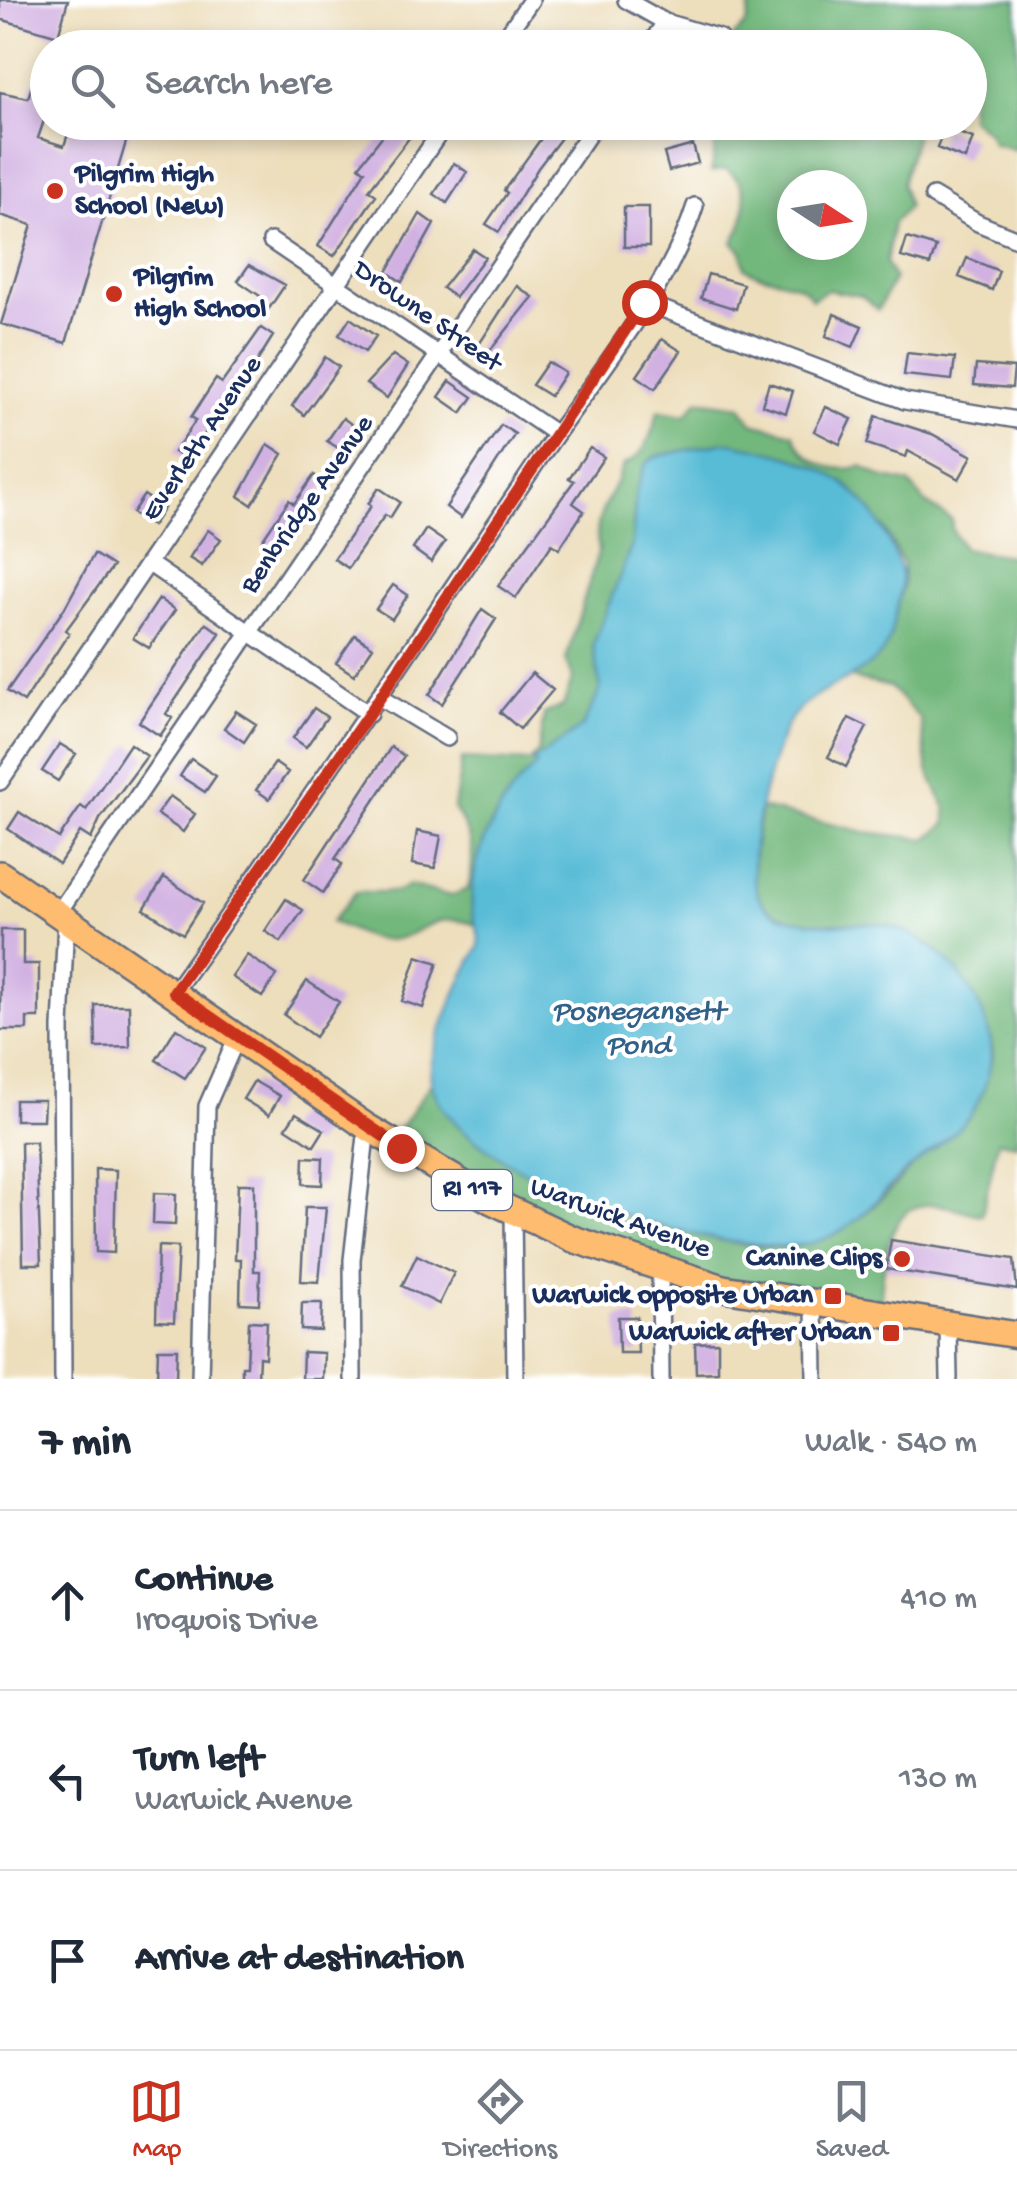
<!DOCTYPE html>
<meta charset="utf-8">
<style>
:root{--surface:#fff;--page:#f6f6f7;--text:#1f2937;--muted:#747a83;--line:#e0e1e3;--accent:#c8321e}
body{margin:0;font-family:"Gochi Hand",sans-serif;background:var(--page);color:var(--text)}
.compass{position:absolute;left:777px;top:170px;width:90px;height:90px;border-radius:50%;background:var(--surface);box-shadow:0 5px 15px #0003;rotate:102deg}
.stop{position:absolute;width:30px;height:30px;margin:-22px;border:8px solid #c8321e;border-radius:50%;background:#fff}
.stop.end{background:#c8321e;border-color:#fff;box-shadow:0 2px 10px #0008}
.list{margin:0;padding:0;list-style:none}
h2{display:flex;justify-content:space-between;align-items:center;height:130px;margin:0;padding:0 40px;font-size:42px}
h2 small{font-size:32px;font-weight:400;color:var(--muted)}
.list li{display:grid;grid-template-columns:65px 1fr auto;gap:30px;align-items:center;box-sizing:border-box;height:180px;padding:0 40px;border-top:2px solid var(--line)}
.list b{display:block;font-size:38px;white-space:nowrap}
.list p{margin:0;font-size:32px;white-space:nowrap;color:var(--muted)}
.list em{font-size:32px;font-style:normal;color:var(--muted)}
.icon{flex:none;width:55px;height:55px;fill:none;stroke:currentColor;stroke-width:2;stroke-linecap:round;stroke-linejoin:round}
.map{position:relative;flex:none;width:1017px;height:1379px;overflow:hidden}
.search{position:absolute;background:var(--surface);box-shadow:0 5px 15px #0003;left:30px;right:30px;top:30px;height:110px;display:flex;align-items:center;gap:25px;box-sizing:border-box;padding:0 35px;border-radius:55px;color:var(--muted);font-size:38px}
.sheet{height:670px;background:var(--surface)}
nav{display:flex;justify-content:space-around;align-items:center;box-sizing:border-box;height:140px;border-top:2px solid var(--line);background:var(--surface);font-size:28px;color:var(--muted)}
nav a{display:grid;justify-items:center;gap:5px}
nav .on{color:var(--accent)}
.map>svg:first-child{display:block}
.forest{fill:#72b77b;stroke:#46736c;stroke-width:2.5;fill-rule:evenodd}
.water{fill:#59bcd7;stroke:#3a769a;stroke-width:2.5}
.building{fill:#d1b1e2}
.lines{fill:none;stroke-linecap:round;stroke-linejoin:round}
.minor-casing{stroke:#646c7f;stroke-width:20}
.primary-casing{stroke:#646c7f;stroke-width:30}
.minor{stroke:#fff;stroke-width:15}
.primary{stroke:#febc70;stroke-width:25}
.route{stroke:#c8321e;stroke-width:12}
.poi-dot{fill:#c8321e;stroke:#fff;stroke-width:4}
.labels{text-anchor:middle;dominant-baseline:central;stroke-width:8;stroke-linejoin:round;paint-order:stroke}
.shield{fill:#fff;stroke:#5f6d8e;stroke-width:2.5}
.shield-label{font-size:25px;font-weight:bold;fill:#1b2f5e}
.poi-label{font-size:28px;font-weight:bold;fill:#1b2f5e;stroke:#fff;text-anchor:end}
.street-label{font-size:28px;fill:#1b2f5e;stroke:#fff}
.water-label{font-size:30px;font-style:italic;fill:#316088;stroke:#fff}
</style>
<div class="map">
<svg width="1017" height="1379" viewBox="0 0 1017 1379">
<rect width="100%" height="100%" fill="#fff"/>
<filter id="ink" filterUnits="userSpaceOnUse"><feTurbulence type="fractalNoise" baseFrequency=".01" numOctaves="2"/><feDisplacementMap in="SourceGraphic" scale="20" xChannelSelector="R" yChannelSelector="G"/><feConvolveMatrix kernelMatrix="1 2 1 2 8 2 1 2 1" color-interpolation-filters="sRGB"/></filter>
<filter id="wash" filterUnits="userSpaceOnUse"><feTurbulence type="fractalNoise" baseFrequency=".0048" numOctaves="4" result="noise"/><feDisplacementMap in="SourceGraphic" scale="40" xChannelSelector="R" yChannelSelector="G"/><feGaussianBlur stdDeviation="2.25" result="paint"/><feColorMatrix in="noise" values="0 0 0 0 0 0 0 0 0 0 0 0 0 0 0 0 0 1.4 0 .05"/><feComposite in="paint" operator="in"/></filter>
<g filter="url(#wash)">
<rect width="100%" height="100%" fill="#eddebc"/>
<path class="forest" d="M751,0H1017V150L992,143L989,133L970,118V48L724,47L747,23Z
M700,123H919L902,184L908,207L893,223L886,263L894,278L878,310L862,296L827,290L812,299C802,277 763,282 745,268L742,251L733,242C748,218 753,185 725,169L711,172C715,152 720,136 700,123ZM792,185H852V245H792Z
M698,400L741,406L752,423L793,433C803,461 834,475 862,466L881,477L909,483L926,503L952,520V530L964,549L1017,557V1144L998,1141L982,1215C965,1212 943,1203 926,1205C880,1208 884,1284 879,1314L648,1267L392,1140L431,1083C446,1117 485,1147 516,1167C535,1179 560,1184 580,1192C643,1215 748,1264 815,1242C889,1217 947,1118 993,1059C992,1032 982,1010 968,987C950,958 925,937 891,926C860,916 780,937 760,900C747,874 757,835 761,808L865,832L926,839L946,824V809L928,771L920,719L890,687L846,677L882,653L903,585V564L884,528L725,442L654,457L636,492L632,545L593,645L600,687L597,697L582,727L533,762L538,764C495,801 462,868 476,925C426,908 423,940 384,940C365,940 349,927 331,922L356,892H396L409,885L451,896L468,889C476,854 473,839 454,808L462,759L529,762L538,753L544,714L563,706L573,677L566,660L599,549C590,517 615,493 623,465C646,457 652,433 658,411L686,415Z"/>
<path class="water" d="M725,442C799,456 857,469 890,544C901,567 905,577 898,603C894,618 892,641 881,654C855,685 802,689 784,731C769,766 737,871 763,904C773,917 797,920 812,922C837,927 869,919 892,927C934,941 963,970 981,1010C996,1043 994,1071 977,1104C962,1133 931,1150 906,1171C875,1198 860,1228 816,1242C734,1267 446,1173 431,1080C426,1053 464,972 479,947C481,932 473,923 472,909C469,857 499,798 537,765L532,762L582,727L597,697L600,687L593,645L632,545L636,492L645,465L654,457Z"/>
<g id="blocks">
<path class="building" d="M0,0H68L58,36L0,19Z
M33,82L48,87V109L38,138L64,146L72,122H132L66,343L1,324L32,225L0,215V92L28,98Z
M393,122L413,133L369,190L376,195L334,256L318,246L365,171L359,166Z
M553,122L567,130L538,168L499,232L486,224L507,193L504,190Z
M944,128L973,138L965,159L937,148Z
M693,145L698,163L669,171L664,153Z
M454,163L467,172L447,203L434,194Z
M624,207H649V247H624Z
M420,214L434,224L402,282L387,272Z
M907,238L936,247L930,265L901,257Z
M473,249L485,257L455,297L442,288Z
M967,258L999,271L992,290L959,277Z
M249,265L285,285L264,316L255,310L263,298L238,281Z
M708,274L743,284L736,309L701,298Z
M517,286L533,297L484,358L474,352Z
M834,314L862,326L853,347L826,336Z
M350,318L376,336L365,352L339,335Z
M261,328L273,336L230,405L226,402L187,460L174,452L196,420L191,417L216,379L222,383Z
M662,339L681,351L655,389L637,376Z
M907,353L955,358L952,380L904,375Z
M393,355L408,365L387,398L366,384Z
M325,357L339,367L304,415L292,406Z
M548,362L565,373L550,396L532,385Z
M976,365L1014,368L1012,388L974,385Z
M450,381L473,397L462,413L439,397Z
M769,383L793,391L786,413L762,405Z
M826,407L852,419L840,444L814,431Z
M876,416L932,434L972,456L959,479L908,451L906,457L867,444Z
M343,418L358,429L343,451L327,441Z
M501,425L515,434L461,518L446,507Z
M268,444L283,454L252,505L239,496Z
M590,448L604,457L573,503L584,511L559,549L552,544L516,598L498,586L574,481L569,478Z
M314,475L326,483L278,551L262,540L289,500L294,504Z
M379,488L400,502L390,518L385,515L348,568L334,559L371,506L368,504Z
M144,495L164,508L152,526L132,513Z
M426,529L445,542L431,562L413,549Z
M208,530L221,539L202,566L189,558Z
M94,554L113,566L66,630L69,633L24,702L7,691L64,609Z
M393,585L408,595L392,619L376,609Z
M159,599L175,610L149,648L133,638Z
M482,609L496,619L442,704L429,695Z
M206,623L220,633L166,714L172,718L160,736L139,722Z
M355,635L373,647L354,675L336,663Z
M532,673L553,690L520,729L500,712Z
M314,708L327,717L306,747L293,738Z
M236,711L256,724L244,742L224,728Z
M849,718L867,727L846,767L828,757Z
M60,744L76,754L58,781L42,771Z
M130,744L147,756L100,819L91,839L80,832L59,864L8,829L19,812L59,838L81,806L86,810Z
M391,747L404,756L335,859L342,864L323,893L304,880Z
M191,759L216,776L205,792L180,776Z
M275,763L288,772L269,799L256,790Z
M170,796L195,814L183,832L157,814Z
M417,831L441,836L435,868L412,864Z
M164,877L203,903L183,934L144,909Z
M286,899L303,910L281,942L265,931Z
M1,930H23V964H39V1018H27V1030H0Z
M247,955L277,975L262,997L232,977Z
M417,956L438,963L423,1008L402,1001Z
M307,981L339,1002L315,1037L284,1015Z
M95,1005H129L130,1047L96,1048Z
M176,1028L206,1047L185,1078L156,1060Z
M254,1081L280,1096L269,1115L243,1099Z
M15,1100H44L43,1120H15Z
M296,1113L324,1130L314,1146L286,1128Z
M21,1142H36L41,1264H23Z
M304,1157L323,1158L322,1185L303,1184Z
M95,1169L116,1170L114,1253L96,1252Z
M238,1184H254V1271H260L259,1304L240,1303L241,1259H235Z
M154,1193L176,1194L175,1225L153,1224Z
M305,1207H326L319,1282L301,1281Z
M891,1240L1014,1259L1017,1290L886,1269Z
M158,1246L178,1247L174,1322L156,1321Z
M417,1255L454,1273L439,1304L402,1286Z
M302,1303H322L321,1331L301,1330Z
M618,1317H637L638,1353H619Z
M249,1321L267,1322L265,1358L259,1357L258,1379H242V1366H247Z
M718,1342V1372L696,1373L695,1343Z
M158,1349H177L176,1378H157Z
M303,1352L324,1353L323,1379H302Z"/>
</g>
</g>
<g filter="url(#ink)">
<use href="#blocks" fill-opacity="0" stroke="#646c7f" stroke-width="2.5"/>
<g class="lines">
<defs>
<path id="minor" d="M626,0L665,22L720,38
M498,48L531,0
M648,48L665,22
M933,196L978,223L1017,239
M271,241L556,434
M644,302L905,401L1017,420
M148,563L369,714
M379,697L447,738
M0,782L447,122
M58,913L597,122
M174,992C298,818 417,640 537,462C588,385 668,293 695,206
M513,1211L515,1379
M660,1269L661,1379
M814,1303L815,1379
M948,1325L949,1379
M63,1379L61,1027L66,919
M200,1379L207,1106L238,1035
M353,1379L352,1260L367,1127"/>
<path id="primary" d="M0,874L367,1127L492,1201L573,1239L723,1288L1017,1335"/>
</defs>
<use href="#minor" class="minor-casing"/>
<use href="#primary" class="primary-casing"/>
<use href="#minor" class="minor"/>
<use href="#primary" class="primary"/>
</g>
</g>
<g class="lines" filter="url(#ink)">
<path class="route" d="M401,1148L174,992L369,714L644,302"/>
</g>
<g class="poi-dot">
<circle cx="55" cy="191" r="10"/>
<circle cx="114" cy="294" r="10"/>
<circle cx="902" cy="1259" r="10"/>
<rect x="823" y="1286" width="20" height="20" rx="5"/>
<rect x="881" y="1323" width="20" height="20" rx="5"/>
</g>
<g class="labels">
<rect class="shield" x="432" y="1170" width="80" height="40" rx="8"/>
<g class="shield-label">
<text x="472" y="1190">RI 117</text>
</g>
<g class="poi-label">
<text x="75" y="175" text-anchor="start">Pilgrim High<tspan x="75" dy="32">School (New)</tspan></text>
<text x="134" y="278" text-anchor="start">Pilgrim<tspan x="134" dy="32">High School</tspan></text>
<text x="882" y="1259">Canine Clips</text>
<text x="813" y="1296">Warwick opposite Urban</text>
<text x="871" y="1333">Warwick after Urban</text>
</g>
<g class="street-label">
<text transform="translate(427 317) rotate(35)">Drowne Street</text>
<text transform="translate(203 439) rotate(-56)">Everleth Avenue</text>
<text transform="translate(308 505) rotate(-55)">Benbridge Avenue</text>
<text transform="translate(620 1219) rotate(20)">Warwick Avenue</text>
</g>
<g class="water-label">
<text x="638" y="1013">Posnegansett<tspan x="638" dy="34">Pond</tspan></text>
</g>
</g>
</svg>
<svg class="compass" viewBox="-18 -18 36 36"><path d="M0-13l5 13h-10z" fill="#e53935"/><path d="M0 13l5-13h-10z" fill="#747a83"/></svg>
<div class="stop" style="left:644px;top:302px"></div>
<div class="stop end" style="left:401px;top:1148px"></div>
<div class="search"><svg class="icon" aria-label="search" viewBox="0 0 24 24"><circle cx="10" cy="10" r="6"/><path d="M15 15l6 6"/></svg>Search here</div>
</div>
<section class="sheet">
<h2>7 min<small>Walk · 540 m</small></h2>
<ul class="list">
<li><svg class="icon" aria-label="ahead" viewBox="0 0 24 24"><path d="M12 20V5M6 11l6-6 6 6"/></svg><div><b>Continue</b><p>Iroquois Drive</p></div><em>410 m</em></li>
<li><svg class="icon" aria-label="left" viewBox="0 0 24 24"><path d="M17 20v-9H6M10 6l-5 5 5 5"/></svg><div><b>Turn left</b><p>Warwick Avenue</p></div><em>130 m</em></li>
<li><svg class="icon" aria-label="arrive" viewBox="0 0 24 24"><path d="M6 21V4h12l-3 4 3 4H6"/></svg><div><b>Arrive at destination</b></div></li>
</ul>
</section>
<nav>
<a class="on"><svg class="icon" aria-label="map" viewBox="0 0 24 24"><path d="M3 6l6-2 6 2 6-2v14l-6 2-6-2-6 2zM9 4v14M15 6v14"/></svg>Map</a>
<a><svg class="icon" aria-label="directions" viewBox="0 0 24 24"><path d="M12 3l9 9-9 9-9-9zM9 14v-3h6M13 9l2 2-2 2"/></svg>Directions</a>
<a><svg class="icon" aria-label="saved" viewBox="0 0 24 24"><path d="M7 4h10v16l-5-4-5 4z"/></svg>Saved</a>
</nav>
